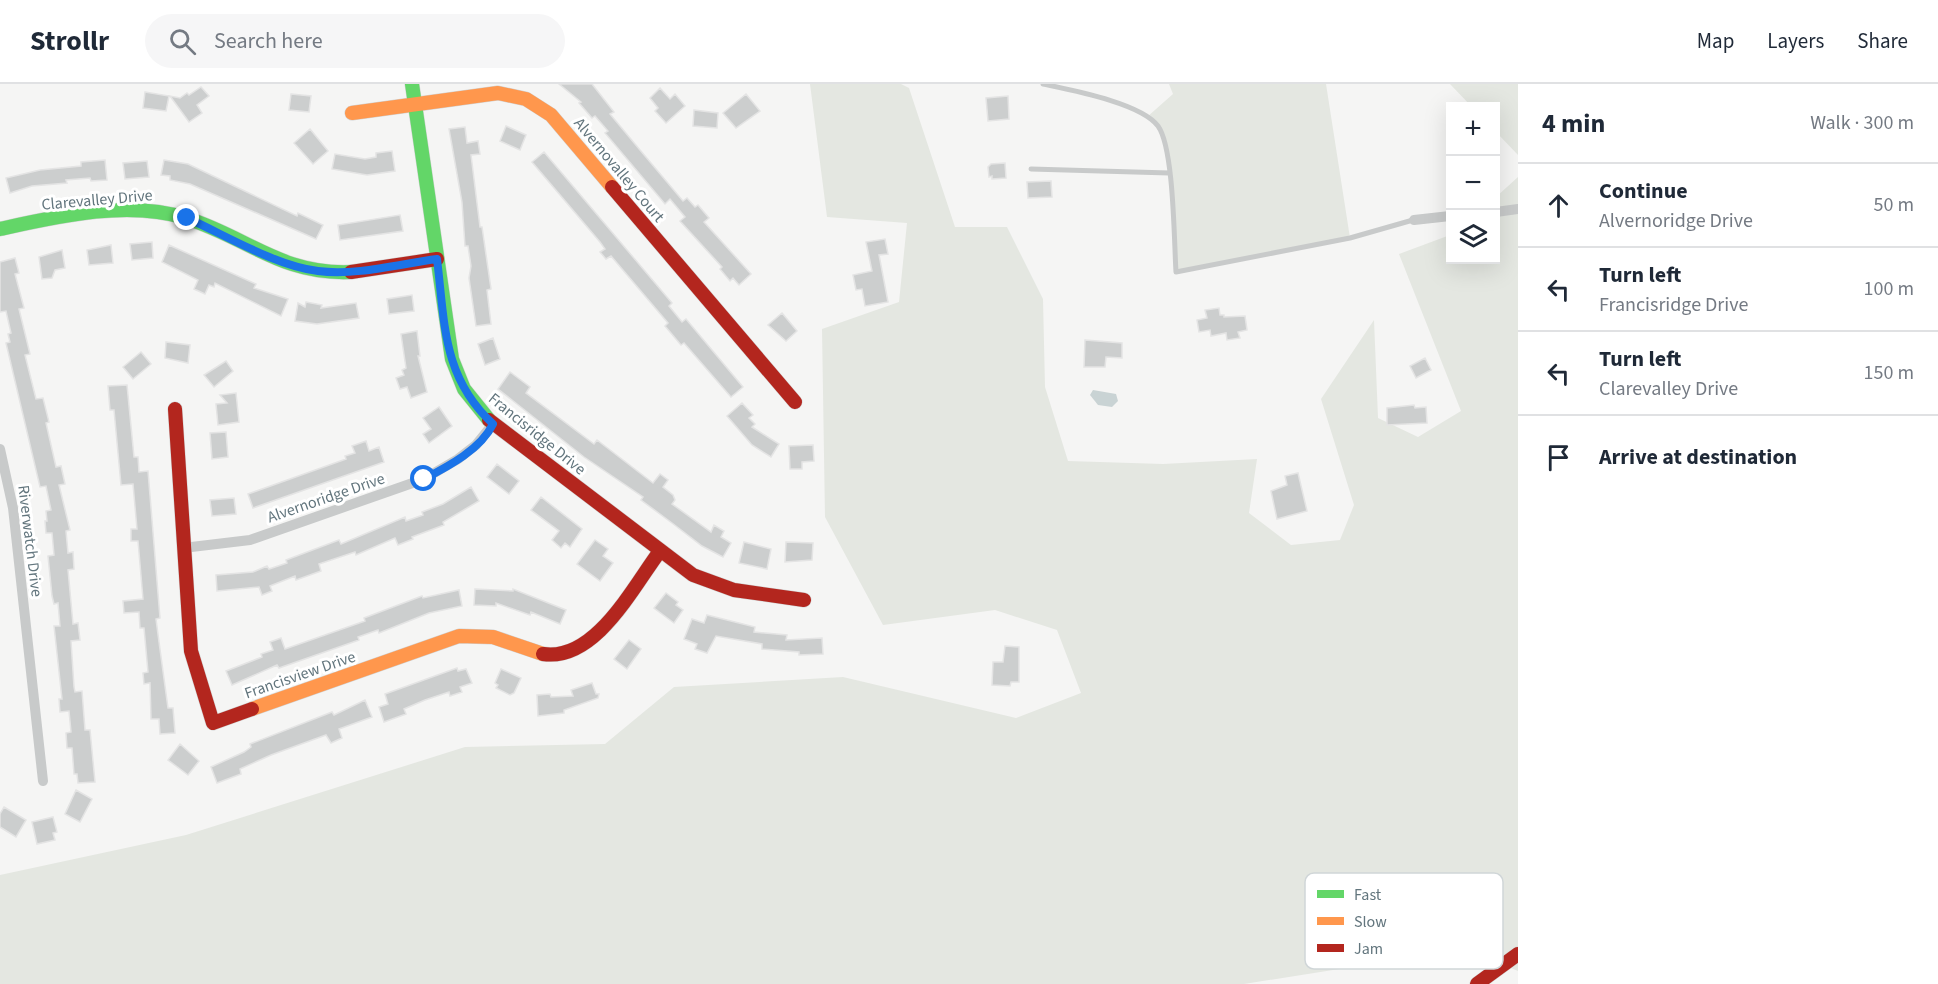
<!DOCTYPE html>
<meta charset="utf-8">
<style>
:root{--surface:#fff;--page:#f6f6f7;--text:#1f2937;--muted:#747a83;--line:#e0e1e3}
body{margin:0;font-family:"Source Sans 3",sans-serif;background:var(--page);color:var(--text)}
.controls{position:absolute;right:18px;top:18px;display:grid;overflow:hidden;border-radius:0px;box-shadow:0 6px 24px #0002}
.controls button{width:54px;height:54px;display:grid;place-items:center;padding:0;border:0;border-bottom:2px solid var(--line);background:var(--surface);color:var(--text);font:30px sans-serif}
.stop{position:absolute;width:18px;height:18px;margin:-14px;border:4px solid #1a73e8;border-radius:50%;background:#fff}
.stop.end{background:#1a73e8;border-color:#fff;box-shadow:0 2px 6px #0008}
.list{margin:0;padding:0;list-style:none}
h2{display:flex;justify-content:space-between;align-items:center;height:78px;margin:0;padding:0 24px;font-size:26px}
h2 small{font-size:20px;font-weight:400;color:var(--muted)}
.list li{display:grid;grid-template-columns:39px 1fr auto;gap:18px;align-items:center;box-sizing:border-box;height:84px;padding:0 24px;border-top:2px solid var(--line)}
.list b{display:block;font-size:22px;white-space:nowrap}
.list p{margin:0;font-size:20px;white-space:nowrap;color:var(--muted)}
.list em{font-size:20px;font-style:normal;color:var(--muted)}
.icon{flex:none;width:33px;height:33px;fill:none;stroke:currentColor;stroke-width:2;stroke-linecap:round;stroke-linejoin:round}
.map{position:relative;flex:none;width:1518px;height:900px;overflow:hidden}
header{display:flex;align-items:center;gap:36px;box-sizing:border-box;height:84px;padding:0 30px;background:var(--surface);border-bottom:2px solid var(--line)}
header strong{font-size:28px}
nav{display:flex;gap:33px;margin-inline-start:auto;font-size:21px}
.search{width:420px;height:54px;background:var(--page);display:flex;align-items:center;gap:15px;box-sizing:border-box;padding:0 21px;border-radius:33px;color:var(--muted);font-size:22px}
main{display:flex}
aside{flex:1;background:var(--surface)}
.map>svg:first-child{display:block}
.green{fill:#e4e7e1}
.water{fill:#c9d3d4}
.building{fill:#cccece;stroke:#e4e4e4;stroke-width:1.5}
.lines{fill:none;stroke-linecap:round;stroke-linejoin:round}
.fast-casing{stroke:#d1d2d2;stroke-width:15}
.slow-casing{stroke:#d1d2d2;stroke-width:15}
.jam-casing{stroke:#d1d2d2;stroke-width:15}
.lane{stroke:#c8caca;stroke-width:5}
.street{stroke:#c8caca;stroke-width:10}
.fast{stroke:#63d668;stroke-width:14}
.slow{stroke:#ff974d;stroke-width:14}
.jam{stroke:#b3261e;stroke-width:14}
.route{stroke:#1a73e8;stroke-width:8}
.labels{text-anchor:middle;dominant-baseline:central;stroke-width:6;stroke-linejoin:round;paint-order:stroke}
.street-label{font-size:16px;fill:#62757d;stroke:#fff}
.key{fill:#fff;stroke:#d0d6d8;stroke-width:1.5}
.key-label{font-size:16px;fill:#62757d}
</style>
<header>
<strong>Strollr</strong>
<div class="search"><svg class="icon" aria-label="search" viewBox="0 0 24 24"><circle cx="10" cy="10" r="6"/><path d="M15 15l6 6"/></svg>Search here</div>
<nav><a>Map</a><a>Layers</a><a>Share</a></nav>
</header>
<main>
<div class="map">
<svg width="1518" height="900" viewBox="0 0 1518 900">
<rect width="100%" height="100%" fill="#f5f5f4"/>
<path class="green" d="M810,0H901L909,4L955,143H1007L1043,215L1045,303L1068,377L1163,380L1257,375L1249,429L1291,461L1340,456L1354,421L1321,315L1374,236L1378,334L1418,353L1461,327L1399,170L1450,151V176H1496V113L1518,93V887L1465,865L1244,900H0V791L186,751L465,663L605,660L674,603L843,593L1016,634L1081,609L1057,546L995,526L883,541L825,433L822,245L899,218L907,139L827,133Z
M1169,0H1326L1350,154L1176,188L1167,63L1158,42L1147,33L1173,10Z
M1450,0H1518V71L1496,48V22H1471Z"/>
<path class="water" d="M1093,306L1116,310L1118,317L1112,323L1098,321L1090,311Z"/>
<path class="building" d="M559,0H592L614,28L610,30L640,66L683,117L687,114L695,123L698,121L709,134L704,138L751,190L739,201L733,194L730,197L720,185L722,183L680,137L685,133L670,115L665,120L605,49L608,47L595,32L592,34L579,19L581,18Z
M201,3L209,12L197,21L202,29L189,38L170,12L180,14L187,9L189,11Z
M660,4L670,15L675,10L685,22L666,39L655,27L658,24L650,14Z
M145,8L169,12L166,27L143,24Z
M291,10L311,12L309,28L289,26Z
M746,10L760,27L736,44L723,29Z
M1008,12L1009,35L988,37L986,14Z
M694,26L718,29L717,44L693,42Z
M506,42L526,51L520,66L500,57Z
M465,43L467,59L478,57L480,70L471,71L480,143H482L491,205L487,206L491,240L476,242L469,194L471,182L468,162H465L462,118L449,45Z
M310,45L328,67L313,80L294,59Z
M392,67L395,87L367,91L332,85L335,70L365,75L376,73V69Z
M544,68L672,219L669,222L682,238L686,235L743,303L731,313L684,259L681,261L665,242L668,239L611,172L606,175L600,168L605,165L600,158L532,78Z
M105,76L107,96L91,97L90,94L66,96L67,99L32,102L10,109L6,94L40,86L81,82V78Z
M164,76L188,80L297,132L298,129L323,141L316,155L190,100L170,96V92L161,91Z
M147,77L149,93L125,95L123,79Z
M1005,79L1006,94L992,95V92L989,93L988,83L991,80Z
M1051,97L1052,113L1028,114L1027,98Z
M400,131L403,147L340,156L338,141Z
M885,155L888,170L879,171L888,218L865,222L862,205L856,206L853,191L872,187L866,158Z
M152,158L153,174L132,176L130,160Z
M111,161L113,179L89,181L87,166Z
M169,161L256,200L254,204L288,215L281,232L215,199L214,203L209,201L205,210L194,205L198,196L162,178Z
M62,166L65,184L55,186L52,194L42,195L39,173Z
M15,174L19,189L15,190L24,224L19,225L30,270L25,271L36,315L43,314L49,338L46,339L56,383L61,382L65,400L59,401L70,446L66,447L68,469L73,468L74,485L68,486L73,540L78,539L80,556L71,557L74,603L75,608L82,607L85,646H90L95,698L78,699L77,690H74L72,664H67L66,649L71,648L69,627L60,628L59,615H62L54,542H60L58,519L54,520L52,512L48,472L54,471L52,449H46L45,437H47L46,427L51,426L46,402L40,403L6,259L10,258L8,250L11,249L6,227L0,228V178Z
M412,211L414,227L389,230L387,215Z
M306,218L322,221L321,224L356,219L359,234L317,240L295,237L298,219L305,223Z
M1219,224L1220,231H1224V233L1245,232L1247,246L1238,248L1240,254L1227,256L1226,249L1211,252L1210,246L1199,248L1197,236L1207,234L1205,226Z
M782,229L797,247L786,257L768,241Z
M417,247L420,272H418L427,308L411,314L407,303L400,305L396,294L404,291L402,286L406,284L401,250Z
M493,254L500,275L485,281L478,260Z
M1085,256L1122,259V274L1106,273L1105,283H1084Z
M166,258L190,261L188,279L165,274Z
M141,268L151,280L133,295L123,283Z
M1425,274L1431,286L1416,294L1410,282Z
M226,277L233,287L214,303L204,291Z
M510,288L530,303L526,309L594,360L597,356L653,399L660,390L668,396L663,403L673,411L675,416L672,420L711,448L714,441L724,447L721,453L731,459L723,473L702,462L672,439L641,416L643,413L584,373L498,305Z
M127,301L134,373H138L139,388L148,387L160,534L156,535L159,558L168,624H173L175,649L160,650L159,635H151L150,599L144,600L143,589L148,588L144,544H140L139,528L124,529L123,517L143,515L138,457H131V445H137L133,400L121,401L114,326H110L108,302Z
M236,309L239,338L218,341L216,320L227,319L220,311Z
M742,319L753,331L749,334L755,340L752,343L779,360L771,373L752,361L727,332Z
M1414,321L1415,324L1426,323L1427,339L1387,341V324Z
M439,323L452,342L429,359L423,350L431,345L423,334Z
M226,348L228,373L212,375L210,349Z
M366,357L369,367L379,363L384,378L253,424L248,410L346,375L345,372L355,369L352,362Z
M813,361L814,377L802,378V385H790L789,362Z
M497,380L519,397L509,410L487,393Z
M1298,389L1307,427L1277,435L1271,407L1287,401L1285,392Z
M471,403L479,417L443,438L444,441L412,453L413,455L398,461L395,454L356,471L355,468L319,480L321,487L296,496L295,492L270,502L272,507L262,511L259,503L217,507L216,491L253,488L267,482L269,485L287,479L286,476L339,456L341,460L405,433L406,437L423,431L422,428L443,420Z
M541,413L582,445L570,463L565,459L561,464L552,456L559,447L531,426Z
M234,414L236,430L212,432L210,416Z
M595,456L608,465L603,472L613,479L600,497L577,480Z
M744,458L771,465L767,485L739,479Z
M786,458L813,459L812,476L785,478Z
M475,505L513,507V505L566,526L560,540L531,528L530,531L496,519V522L474,521Z
M459,506L462,522L429,529L379,549L378,546L358,553L359,556L279,584L277,581L232,601L226,587L262,573L261,570L273,566L270,558L281,554L285,565L365,537L364,534L422,512L423,514Z
M666,509L678,518L676,521L683,526L674,539L654,524Z
M707,531L755,543L754,548L787,551L786,556L822,554L823,570L799,571V568L762,565V560L716,552L707,569L695,565L697,560L684,555L692,535L704,539Z
M629,556L641,565L627,585L614,575Z
M1005,562L1019,563V598H1011L1010,602L992,601L993,578H1003Z
M457,584L458,587L466,585L472,599L460,603L462,608L450,612L449,608L425,616L404,625L406,630L384,638L379,623L388,620L385,610Z
M501,585L521,594L514,609L510,611L496,604L498,601L495,599Z
M592,599L596,610H599L598,614L564,626V629L538,632L537,611L550,610L551,613L573,612L571,606Z
M365,616L372,633L339,645L342,654L331,659L326,651L271,671L240,685L241,690L217,699L211,683L244,668L251,663L250,660L332,628L334,631Z
M180,660L199,677L188,691L168,676Z
M76,706L92,715L80,738L65,730Z
M4,723L26,736L16,753L0,743V730Z
M53,733L57,748L53,749L55,756L37,760L32,738Z"/>
<g class="lines">
<defs>
<path id="fast" d="M412,0L452,275L464,305L489,336
M0,145C59,132 127,116 186,134C247,153 281,191 351,188"/>
<path id="slow" d="M352,29L498,9L526,15L551,31L612,103
M252,625L459,552L493,553L543,570"/>
<path id="jam" d="M612,103L795,318
M351,188L437,175
M175,325L191,567L213,639L252,625
M489,336L693,491L734,506L804,516
M543,570C595,578 633,503 660,467
M1477,900L1518,870"/>
</defs>
<use href="#fast" class="fast-casing"/>
<use href="#slow" class="slow-casing"/>
<use href="#jam" class="jam-casing"/>
<path class="lane" d="M1043,0C1071,6 1141,19 1158,42C1174,64 1174,157 1176,188L1350,154L1413,136
M1031,85L1169,89"/>
<path class="street" d="M1496,128L1518,125
M1414,136L1450,132
M0,365L13,424L43,697
M183,464L250,456L424,395L458,375L476,361L493,340"/>
<use href="#fast" class="fast"/>
<use href="#slow" class="slow"/>
<use href="#jam" class="jam"/>
</g>
<g class="lines">
<path class="route" d="M187,134C227,152 276,182 318,187C356,192 399,180 437,175C445,239 442,293 493,340C481,365 449,382 424,395"/>
</g>
<g class="labels">
<g class="street-label">
<text transform="translate(619 86) rotate(50)">Alvernovalley Court</text>
<text transform="translate(97 116) rotate(-5)">Clarevalley Drive</text>
<text transform="translate(537 350) rotate(39)">Francisridge Drive</text>
<text transform="translate(326 414) rotate(-19)">Alvernoridge Drive</text>
<text transform="translate(30 457) rotate(83)">Riverwatch Drive</text>
<text transform="translate(300 591) rotate(-19)">Francisview Drive</text>
</g>
</g>
<rect x="1305" y="789" width="198" height="96" rx="9" class="key"/>
<rect x="1317" y="806" width="27" height="8" fill="#63d668"/>
<rect x="1317" y="833" width="27" height="8" fill="#ff974d"/>
<rect x="1317" y="860" width="27" height="8" fill="#b3261e"/>
<g class="key-label">
<text x="1354" y="816">Fast</text>
<text x="1354" y="843">Slow</text>
<text x="1354" y="870">Jam</text>
</g>
</svg>
<div class="controls">
<button>+</button>
<button>−</button>
<button><svg class="icon" aria-label="layers" viewBox="0 0 24 24"><path d="M12 4l9 5-9 5-9-5zM3 14l9 5 9-5"/></svg></button>
</div>
<div class="stop" style="left:424px;top:395px"></div>
<div class="stop end" style="left:187px;top:134px"></div>
</div>
<aside>
<h2>4 min<small>Walk · 300 m</small></h2>
<ul class="list">
<li><svg class="icon" aria-label="ahead" viewBox="0 0 24 24"><path d="M12 20V5M6 11l6-6 6 6"/></svg><div><b>Continue</b><p>Alvernoridge Drive</p></div><em>50 m</em></li>
<li><svg class="icon" aria-label="left" viewBox="0 0 24 24"><path d="M17 20v-9H6M10 6l-5 5 5 5"/></svg><div><b>Turn left</b><p>Francisridge Drive</p></div><em>100 m</em></li>
<li><svg class="icon" aria-label="left" viewBox="0 0 24 24"><path d="M17 20v-9H6M10 6l-5 5 5 5"/></svg><div><b>Turn left</b><p>Clarevalley Drive</p></div><em>150 m</em></li>
<li><svg class="icon" aria-label="arrive" viewBox="0 0 24 24"><path d="M6 21V4h12l-3 4 3 4H6"/></svg><div><b>Arrive at destination</b></div></li>
</ul>
</aside>
</main>
